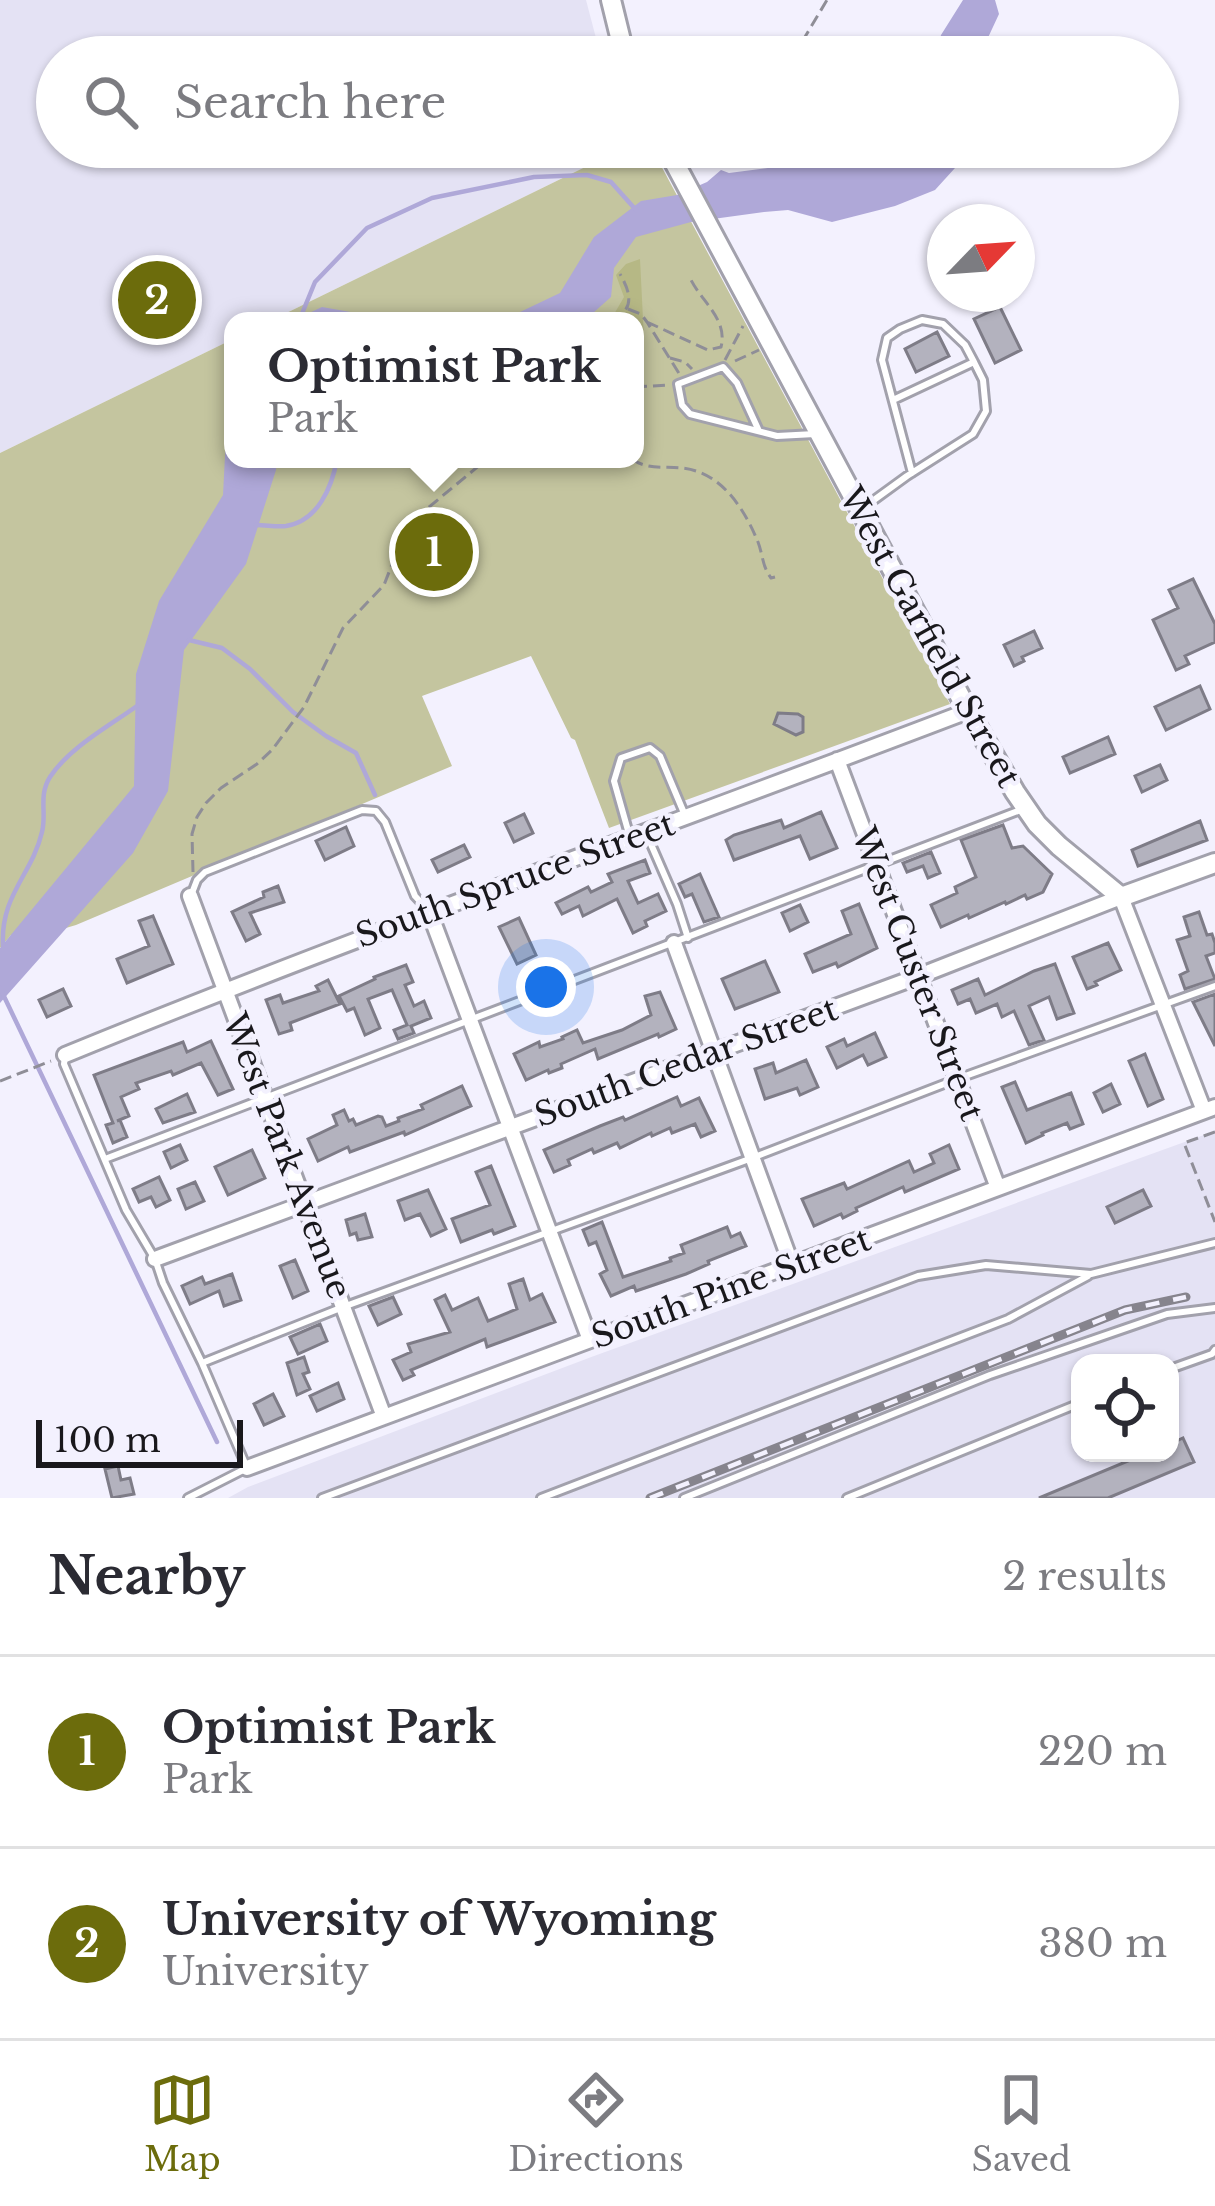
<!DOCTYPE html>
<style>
:root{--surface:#fff;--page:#f2f2f3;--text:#2b2b33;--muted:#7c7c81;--line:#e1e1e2;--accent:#6c6c0c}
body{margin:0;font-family:"Libre Baskerville",serif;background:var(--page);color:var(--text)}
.controls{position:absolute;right:36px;bottom:36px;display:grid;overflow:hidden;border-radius:24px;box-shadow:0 3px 9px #0004}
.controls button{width:108px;height:108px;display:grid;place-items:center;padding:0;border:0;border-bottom:3px solid var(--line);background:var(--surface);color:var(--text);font:60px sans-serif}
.compass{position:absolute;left:927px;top:204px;width:108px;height:108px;border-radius:50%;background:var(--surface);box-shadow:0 3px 9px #0004;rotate:65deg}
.scale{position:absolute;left:36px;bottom:30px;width:207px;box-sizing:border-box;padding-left:12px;border:6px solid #19181c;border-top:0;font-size:33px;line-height:42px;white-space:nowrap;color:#19181c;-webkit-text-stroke:9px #f3f1fe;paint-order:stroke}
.you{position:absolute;left:546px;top:987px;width:42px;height:42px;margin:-30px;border:9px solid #fff;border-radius:50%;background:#1a73e8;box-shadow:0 0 0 18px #1a73e833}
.badge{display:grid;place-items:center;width:78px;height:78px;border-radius:50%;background:var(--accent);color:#fff;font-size:39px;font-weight:700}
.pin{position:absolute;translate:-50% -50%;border:6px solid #fff;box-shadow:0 3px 12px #0006}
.popup{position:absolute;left:224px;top:312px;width:420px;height:156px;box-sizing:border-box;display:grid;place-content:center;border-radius:24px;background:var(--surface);filter:drop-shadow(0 3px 9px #0005);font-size:39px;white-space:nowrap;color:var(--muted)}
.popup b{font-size:45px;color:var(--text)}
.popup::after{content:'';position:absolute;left:50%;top:100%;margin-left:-24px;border:24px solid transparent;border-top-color:var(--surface)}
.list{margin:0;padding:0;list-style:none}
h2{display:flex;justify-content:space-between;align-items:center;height:156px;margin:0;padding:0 48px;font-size:51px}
h2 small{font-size:39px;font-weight:400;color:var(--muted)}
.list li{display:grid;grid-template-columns:78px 1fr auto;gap:36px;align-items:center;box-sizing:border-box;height:192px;padding:0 48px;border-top:3px solid var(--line)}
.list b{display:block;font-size:45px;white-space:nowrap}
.list p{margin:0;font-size:39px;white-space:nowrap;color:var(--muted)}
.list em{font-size:39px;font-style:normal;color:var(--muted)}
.icon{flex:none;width:66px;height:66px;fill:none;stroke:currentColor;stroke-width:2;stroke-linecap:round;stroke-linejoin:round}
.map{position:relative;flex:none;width:1215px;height:1498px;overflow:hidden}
.search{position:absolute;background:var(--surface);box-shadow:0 3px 9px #0004;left:36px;right:36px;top:36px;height:132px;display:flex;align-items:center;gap:30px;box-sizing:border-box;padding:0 42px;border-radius:66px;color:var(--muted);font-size:45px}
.sheet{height:540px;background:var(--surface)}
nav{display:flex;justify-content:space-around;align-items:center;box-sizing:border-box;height:168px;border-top:3px solid var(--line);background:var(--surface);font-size:33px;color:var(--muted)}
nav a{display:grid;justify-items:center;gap:6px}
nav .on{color:var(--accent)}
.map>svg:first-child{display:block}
.built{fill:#e4e2f4;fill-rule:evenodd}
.green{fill:#c4c59f}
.forest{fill:#b6b885}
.water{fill:#afa8d8}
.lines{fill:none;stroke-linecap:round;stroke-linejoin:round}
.stream{stroke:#afa8d8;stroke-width:4.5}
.building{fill:#b3b2be;stroke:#7e7c87;stroke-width:3}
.lane-casing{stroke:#a2a1ac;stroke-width:12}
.street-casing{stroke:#a2a1ac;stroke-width:20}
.secondary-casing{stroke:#a2a1ac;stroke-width:24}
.path{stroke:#8f8e97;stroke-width:3;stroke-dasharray:12 6;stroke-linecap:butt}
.lane{stroke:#fff;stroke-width:6}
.street{stroke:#fff;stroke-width:14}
.secondary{stroke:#fff;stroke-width:18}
.rail-casing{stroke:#86848d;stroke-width:9}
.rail{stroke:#f3f1fe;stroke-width:4.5;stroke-dasharray:14;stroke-linecap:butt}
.labels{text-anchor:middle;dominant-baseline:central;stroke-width:9;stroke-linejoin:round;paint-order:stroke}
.street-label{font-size:33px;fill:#19181c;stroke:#f3f1fe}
</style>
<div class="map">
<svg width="1215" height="1498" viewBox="0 0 1215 1498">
<rect width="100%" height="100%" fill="#f3f1fe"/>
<path class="built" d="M0,0H586L601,57H57V147H626L270,321H233V339L0,453Z
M1215,1131V1498H228L248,1487L594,1356ZM1080,1363H1170V1453H1080Z"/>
<path class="green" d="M626,147H651L950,704L609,828L575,740L571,738L531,656L422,696L452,766L76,925L15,943L11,935L0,948V453L233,339V459H635V321H270Z"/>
<path class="forest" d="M640,259L644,339L635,341V321H605L613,316L624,297L616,275L626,264Z"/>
<path class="water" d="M963,0H995L999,14L979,57H933L941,35Z
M920,147H958L955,168L935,190L895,206L832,222L788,210L764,212L691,222L636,237L614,268L611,297L584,321H501L560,293L594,237L641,201L677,195L707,182L721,170L729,173L846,158L892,161Z
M322,307L362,314L370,321H292Z
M233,403V459H277L276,470L246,564L184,650L168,791L133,853L0,1003V948L134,786L136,674L159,601L223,495L227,417Z"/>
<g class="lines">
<path class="stream" d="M299,321L315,282L367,228L432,198L534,177L587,175L611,182L636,210
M256,525C266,525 277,527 286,526C318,521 332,487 337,459
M189,640L222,648L250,669L293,712L326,736L356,753L375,795
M3,946C0,895 32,875 42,832C47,813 38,796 50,777C69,748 109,726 137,706
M0,988L217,1442"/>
</g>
<path class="building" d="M1000,307L1021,350L995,363L974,319Z
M937,332L949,356L916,372L905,349Z
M1193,579L1215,624V642L1185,656L1189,664L1176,670L1153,620L1178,608L1169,590Z
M1034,631L1042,648L1022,657L1024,661L1014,666L1004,645Z
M1200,686L1210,709L1166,730L1155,707Z
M778,713L798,714L803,717V732L796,735L774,724Z
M1108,737L1115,754L1070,773L1063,757Z
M1160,765L1167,780L1142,792L1135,776Z
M821,812L837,848L810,859L800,836L734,860L726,840L734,835L781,820L784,828Z
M524,814L533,833L514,842L505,823Z
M1200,821L1207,840L1138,866L1132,850Z
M1003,825L1012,848L1023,846L1052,874L1043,892L1027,899L1025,895L1006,904L1005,902L969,918L968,915L941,927L931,905L957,893L955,887L976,877L961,840Z
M346,827L354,846L325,860L316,841Z
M464,845L470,857L438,872L432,860Z
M931,852L940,873L928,878L923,866L907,872L903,863Z
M645,860L650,873L628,881L638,903L658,894L666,911L645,921L647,926L633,933L617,899L583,916L579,906L562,914L556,903L588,887L591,892L612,882L608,874Z
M700,874L719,917L704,922L692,894L685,897L679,884Z
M278,886L284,902L250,913L260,934L246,941L232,912L264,897L263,892Z
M859,904L877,948L838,967L836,963L813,972L805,954L851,934L842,911Z
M800,905L808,922L790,931L782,913Z
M1199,912L1207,935L1212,934L1215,943V953L1206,956L1215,979L1185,989L1180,975L1188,971L1177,940L1190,936L1184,917Z
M153,916L173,964L127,983L117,959L149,946L139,921Z
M519,918L536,955L517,964L499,927Z
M1108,943L1121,970L1095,982L1097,985L1087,989L1073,957Z
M765,961L779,992L735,1009L722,979Z
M1055,964L1074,1013L1057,1019L1049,997L1029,1006L1044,1040L1029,1045L1014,1011L1002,1017L997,1004L976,1013L970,999L958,1004L952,990L978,979L985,995L1034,971Z
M406,965L413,982L405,985L414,1006L424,1001L431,1018L411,1026L414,1033L398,1039L394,1030L407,1025L392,990L368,999L380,1028L365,1035L354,1008L347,1011L339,996L375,979L374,977Z
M328,980L340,1004L290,1023L292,1030L279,1034L266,1000L280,995L283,1003L319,991L316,986Z
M63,989L71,1006L47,1017L39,1000Z
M660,992L676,1029L659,1037L658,1034L598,1059L595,1049L561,1064L562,1068L549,1073L548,1070L526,1080L514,1054L539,1042L540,1047L563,1039L562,1037L577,1030L583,1043L622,1030L651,1015L645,996Z
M1215,994V1046L1193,1002Z
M875,1033L886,1057L868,1065L863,1055L837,1068L827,1047L844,1039L847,1046Z
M211,1041L233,1089L218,1095L201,1063L173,1075L171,1071L136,1083L139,1089L121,1097L129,1116L117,1121L120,1120L127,1137L113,1143L106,1125L113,1123L94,1075L183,1042L187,1052Z
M1145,1054L1163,1099L1148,1106L1129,1061Z
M806,1060L818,1087L800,1095L797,1088L765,1099L755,1069L773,1063L776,1073Z
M1015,1082L1027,1110L1071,1093L1083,1124L1070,1129L1067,1123L1042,1133L1043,1135L1026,1143L1002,1087Z
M1111,1084L1120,1104L1103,1112L1094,1093Z
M462,1086L471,1106L405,1135L404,1132L350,1152L348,1147L318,1161L308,1139L337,1125L333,1115L344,1110L349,1121L353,1119L356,1125L378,1116L382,1117L386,1126L399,1121L398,1118L423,1109L421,1105Z
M187,1094L195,1112L163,1123L156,1109Z
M677,1097L681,1106L699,1098L715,1131L701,1137L695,1124L672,1133L670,1128L652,1136L651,1133L620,1148L617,1143L594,1153L592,1149L568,1160L570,1165L554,1172L544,1150L600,1126L623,1117L625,1120Z
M180,1145L187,1160L171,1168L164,1152Z
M949,1145L959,1169L905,1192L903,1187L856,1208L857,1211L843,1218L841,1214L814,1226L802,1199L844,1183L847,1189L909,1161L914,1172L934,1163L930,1154Z
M252,1150L265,1178L228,1195L215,1167Z
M491,1166L515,1226L494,1234L492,1230L461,1242L452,1219L490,1205L476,1172Z
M159,1177L170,1200L156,1207L151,1197L139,1202L133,1189Z
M195,1182L204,1201L186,1209L178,1189Z
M428,1190L446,1229L431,1236L420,1214L405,1220L398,1201Z
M1143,1190L1151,1206L1115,1223L1107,1207Z
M365,1214L372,1237L358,1240L356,1233L350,1235L346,1220Z
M602,1222L623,1277L671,1261L670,1258L684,1253L681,1245L727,1227L731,1237L740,1233L746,1246L708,1261L709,1264L686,1274L636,1291L634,1286L611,1296L600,1274L607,1270L596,1242L589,1245L583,1230Z
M295,1260L308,1291L293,1298L280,1266Z
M232,1274L241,1300L224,1306L219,1291L190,1304L182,1286L202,1277L205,1284Z
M523,1279L530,1300L542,1294L555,1322L487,1347L485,1339L411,1370L414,1375L403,1380L393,1360L411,1352L408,1344L450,1332L435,1300L445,1295L452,1310L478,1298L488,1321L517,1309L509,1284Z
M393,1297L401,1314L378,1325L369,1306Z
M320,1324L327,1341L298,1354L290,1337Z
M304,1357L309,1372L303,1374L310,1389L297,1395L287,1363Z
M338,1383L344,1399L317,1411L310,1396Z
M273,1394L284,1416L264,1425L254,1404Z
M1183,1438L1194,1462L1108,1498H1039L1147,1453H1170V1444Z
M118,1466L121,1480L130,1478L134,1494L112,1498L105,1469Z"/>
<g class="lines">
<defs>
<path id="lane" d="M893,400L974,362
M759,431L737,383L723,367L678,384L682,405L690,414L777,436L815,434
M863,508L907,476L973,434L986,411L983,380L974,362L965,345L943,324L922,320L900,329L887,338L882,360L912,473
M629,834L614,781L621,758L650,748L660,756L684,813
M647,835L677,904L688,938
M192,893L197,880L205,872L362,810L376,811L385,822L415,896L429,911
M65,1056L64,1064L126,1210L155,1259L163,1283L202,1363L247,1468L188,1498
M105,1159L1023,809
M202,1363L343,1307L752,1158L957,1079L1215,986
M1170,1369L1212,1354L1215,1350
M322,1498L918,1276L986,1265L1091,1274L1215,1243
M541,1498L1008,1319L1088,1276
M684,1498L990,1375L1167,1314L1215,1308
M847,1498L1080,1403"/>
<path id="street" d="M837,760L998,1188
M190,896L384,1417
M429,911L590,1340
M674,943L792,1266
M65,1055C363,933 667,826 968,711
M155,1259L919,976L1121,897L1204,1111
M247,1468L1215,1107"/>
<path id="secondary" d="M611,0L625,57
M666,147L968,711L1015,792L1037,824L1059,846L1121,897L1215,863"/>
</defs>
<use href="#lane" class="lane-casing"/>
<use href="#street" class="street-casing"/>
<use href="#secondary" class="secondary-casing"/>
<path class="path" d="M793,57L827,0
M628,309L641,314L647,322L680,375
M612,321C634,309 632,295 620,274
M647,322L708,350L721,347C728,320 703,303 691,280
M670,358L685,362L692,369
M725,360L743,326
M635,361L643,385
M735,361L759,350
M635,387L670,385
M632,459C651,473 674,463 696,471C727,481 746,513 758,542C763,555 762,566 771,578L775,577
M193,872L192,834L197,817L206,803L221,788L257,764L272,750L304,707L343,628L384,585L403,536L417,517L487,459
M0,1081L51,1061
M1215,1132L1184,1143L1215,1222"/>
<use href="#lane" class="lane"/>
<use href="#street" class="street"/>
<use href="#secondary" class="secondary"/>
<defs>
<path id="rail" d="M650,1498L1125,1310L1186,1297"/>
</defs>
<use href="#rail" class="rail-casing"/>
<use href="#rail" class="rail"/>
</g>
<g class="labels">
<g class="street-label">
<text transform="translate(930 637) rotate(61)">West Garfield Street</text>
<text transform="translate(515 880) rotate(-20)">South Spruce Street</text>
<text transform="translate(918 974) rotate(69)">West Custer Street</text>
<text transform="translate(686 1062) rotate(-20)">South Cedar Street</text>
<text transform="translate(287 1156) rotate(69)">West Park Avenue</text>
<text transform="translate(731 1288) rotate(-20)">South Pine Street</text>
</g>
</g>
</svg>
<div class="controls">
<button><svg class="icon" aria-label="locate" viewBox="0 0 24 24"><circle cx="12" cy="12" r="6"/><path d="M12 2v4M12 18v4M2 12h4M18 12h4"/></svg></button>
</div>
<svg class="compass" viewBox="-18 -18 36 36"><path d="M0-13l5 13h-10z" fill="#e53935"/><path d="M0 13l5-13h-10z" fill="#7c7c81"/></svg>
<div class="scale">100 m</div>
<div class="you"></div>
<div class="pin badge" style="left:434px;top:552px">1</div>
<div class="popup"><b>Optimist Park</b>Park</div>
<div class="pin badge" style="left:157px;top:300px">2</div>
<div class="search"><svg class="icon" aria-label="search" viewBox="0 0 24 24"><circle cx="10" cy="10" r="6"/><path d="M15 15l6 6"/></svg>Search here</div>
</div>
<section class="sheet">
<h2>Nearby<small>2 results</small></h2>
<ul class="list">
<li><span class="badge">1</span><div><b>Optimist Park</b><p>Park</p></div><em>220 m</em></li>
<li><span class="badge">2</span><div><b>University of Wyoming</b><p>University</p></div><em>380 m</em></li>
</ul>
</section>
<nav>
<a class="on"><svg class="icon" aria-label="map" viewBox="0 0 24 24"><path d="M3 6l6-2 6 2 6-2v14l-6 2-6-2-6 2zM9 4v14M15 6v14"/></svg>Map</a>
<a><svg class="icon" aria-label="directions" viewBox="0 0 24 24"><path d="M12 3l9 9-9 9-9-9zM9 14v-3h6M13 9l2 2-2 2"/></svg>Directions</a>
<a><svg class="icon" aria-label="saved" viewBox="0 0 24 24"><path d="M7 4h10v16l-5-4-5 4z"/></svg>Saved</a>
</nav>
